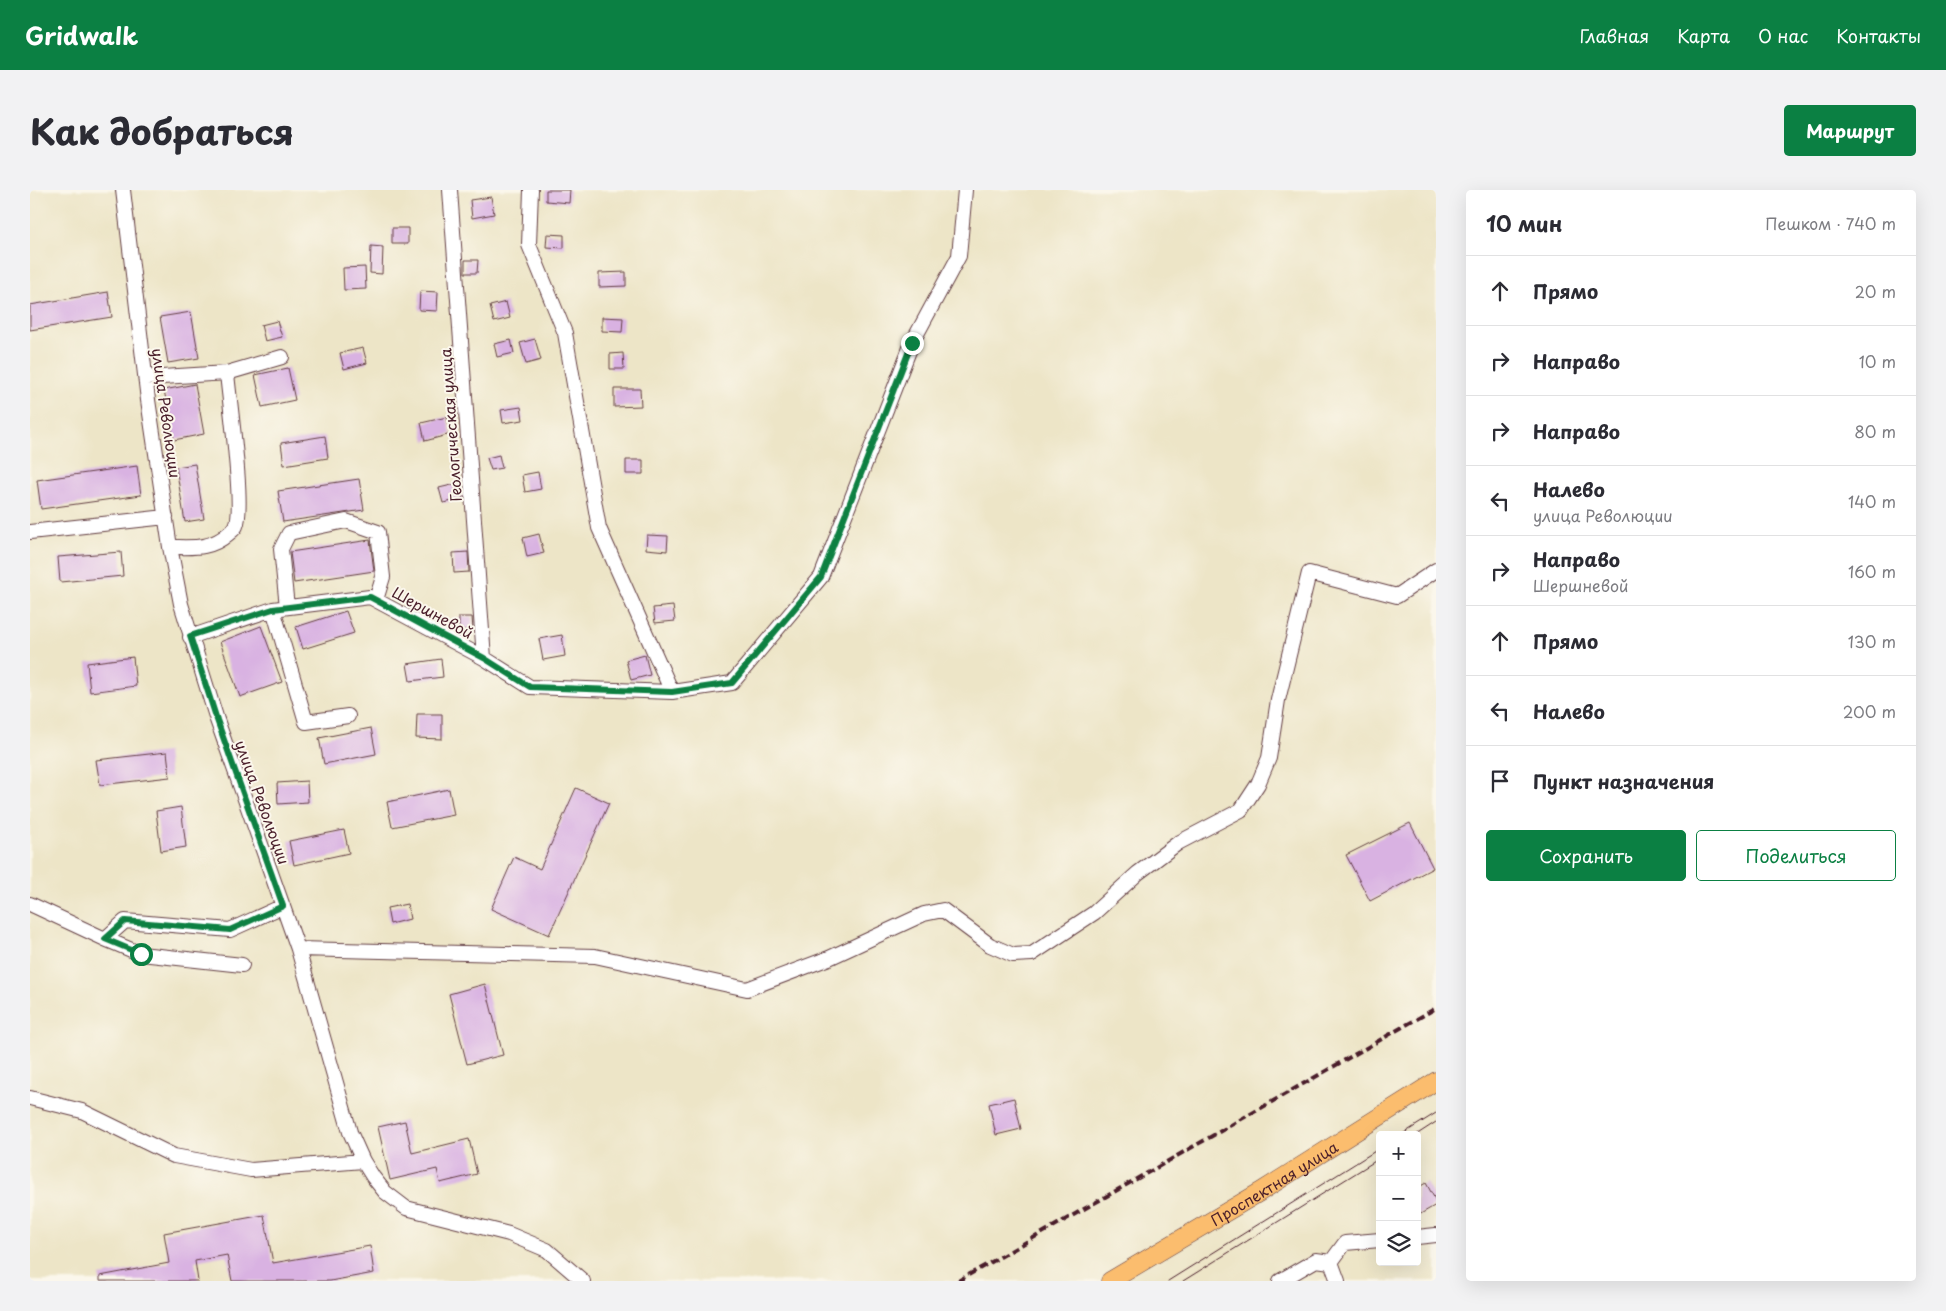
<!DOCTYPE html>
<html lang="ru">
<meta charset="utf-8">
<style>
:root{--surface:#fff;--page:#f2f2f3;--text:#2b2b33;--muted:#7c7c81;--line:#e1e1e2;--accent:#0b8043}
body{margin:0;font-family:"Playpen Sans",sans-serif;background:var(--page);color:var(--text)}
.controls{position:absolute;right:15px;bottom:15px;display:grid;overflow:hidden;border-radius:5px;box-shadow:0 5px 20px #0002}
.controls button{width:45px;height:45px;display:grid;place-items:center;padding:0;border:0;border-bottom:1px solid var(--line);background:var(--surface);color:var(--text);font:25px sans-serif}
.stop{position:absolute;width:15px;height:15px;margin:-11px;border:4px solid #0b8043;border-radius:50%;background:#fff}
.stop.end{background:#0b8043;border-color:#fff;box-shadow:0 1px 5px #0008}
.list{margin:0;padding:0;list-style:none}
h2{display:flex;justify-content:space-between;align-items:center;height:65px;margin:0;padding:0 20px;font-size:21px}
h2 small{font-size:16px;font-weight:400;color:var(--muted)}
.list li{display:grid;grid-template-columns:32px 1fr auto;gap:15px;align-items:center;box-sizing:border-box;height:70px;padding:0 20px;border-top:1px solid var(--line)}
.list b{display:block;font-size:19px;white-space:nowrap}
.list p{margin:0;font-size:16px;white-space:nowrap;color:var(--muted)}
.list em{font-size:16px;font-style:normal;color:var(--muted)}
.actions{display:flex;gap:10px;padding:15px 20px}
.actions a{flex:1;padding:11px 0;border:1px solid var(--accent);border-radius:5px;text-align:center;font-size:18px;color:var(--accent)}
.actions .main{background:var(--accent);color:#fff}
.icon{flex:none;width:28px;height:28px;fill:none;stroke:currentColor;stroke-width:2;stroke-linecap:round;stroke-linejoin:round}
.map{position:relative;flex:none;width:1406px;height:1091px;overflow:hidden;border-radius:5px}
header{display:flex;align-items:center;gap:30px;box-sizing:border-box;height:70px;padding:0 25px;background:var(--accent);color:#fff}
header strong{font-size:24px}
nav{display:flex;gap:28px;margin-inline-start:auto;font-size:18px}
.intro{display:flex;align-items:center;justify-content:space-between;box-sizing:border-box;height:120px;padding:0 30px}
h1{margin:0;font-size:35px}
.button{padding:12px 22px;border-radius:5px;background:var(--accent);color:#fff;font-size:18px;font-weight:700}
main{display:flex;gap:30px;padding:0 30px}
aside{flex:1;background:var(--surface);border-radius:5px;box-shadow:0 5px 20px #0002}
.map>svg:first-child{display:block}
.building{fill:#d9b2e2}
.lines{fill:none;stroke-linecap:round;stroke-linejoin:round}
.minor-casing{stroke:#623d42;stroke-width:16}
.major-casing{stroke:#623d42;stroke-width:19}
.minor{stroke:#fff;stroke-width:14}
.major{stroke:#fbbd6e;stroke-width:18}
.tram{stroke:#4a1f2b;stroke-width:1}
.rail{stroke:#4a1f2b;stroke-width:4;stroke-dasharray:8 4;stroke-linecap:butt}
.route{stroke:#0b8043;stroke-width:6}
.labels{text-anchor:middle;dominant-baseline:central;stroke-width:4;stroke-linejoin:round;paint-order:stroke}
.street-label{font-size:15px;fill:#4a1f2b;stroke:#fbf7ec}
</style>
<header>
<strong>Gridwalk</strong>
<nav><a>Главная</a><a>Карта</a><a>О нас</a><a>Контакты</a></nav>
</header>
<div class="intro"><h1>Как добраться</h1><a class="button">Маршрут</a></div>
<main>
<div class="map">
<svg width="1406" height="1091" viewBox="0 0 1406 1091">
<rect width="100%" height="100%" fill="#fbf7ec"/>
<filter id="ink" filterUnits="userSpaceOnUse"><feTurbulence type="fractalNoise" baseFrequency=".02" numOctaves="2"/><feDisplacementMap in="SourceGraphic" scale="10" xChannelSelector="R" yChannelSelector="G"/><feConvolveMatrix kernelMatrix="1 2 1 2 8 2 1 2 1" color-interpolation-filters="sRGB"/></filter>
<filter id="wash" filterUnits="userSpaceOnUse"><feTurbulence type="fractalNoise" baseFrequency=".0096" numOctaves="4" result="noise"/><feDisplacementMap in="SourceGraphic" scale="20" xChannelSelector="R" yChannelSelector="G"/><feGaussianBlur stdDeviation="1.12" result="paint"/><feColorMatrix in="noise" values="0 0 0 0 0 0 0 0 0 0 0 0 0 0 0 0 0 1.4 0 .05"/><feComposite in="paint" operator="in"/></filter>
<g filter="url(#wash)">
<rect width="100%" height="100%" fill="#ede5c7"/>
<g id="blocks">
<path class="building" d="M516,0H540L539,13L516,11Z
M461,7L464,24L442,28L440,10Z
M362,38H378V54H362Z
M517,44L534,45V58L516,57Z
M341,56L353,57L352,84L340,83Z
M435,70H448L447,83H435Z
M335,77L336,99L314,100L313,78Z
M596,82V96L569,97V83Z
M390,101L408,102L407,121L389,120Z
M78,102L82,127L0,140V115Z
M476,112L480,128L464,132L460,116Z
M161,122L169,168L138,173L130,127Z
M572,127L593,128L592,142L572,141Z
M247,131L252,147L235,151L231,135Z
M505,149L511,170L496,174L490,153Z
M481,150L484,163L467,167L464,154Z
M333,158L337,173L314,179L310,163Z
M593,163L594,179H580V164Z
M258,178L265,210L232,217L225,185Z
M165,194L174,244L144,250L134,200Z
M584,199H610L611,216L584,217Z
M491,217L493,230L473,233L471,220Z
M417,227L421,244L395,251L391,233Z
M295,246L298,268L254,275L251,253Z
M469,265L472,278L461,280L457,268Z
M596,270H613V284H596Z
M165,274L174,329L155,332L146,277Z
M107,276L111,305L11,319L7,290Z
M508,282L511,299L495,302L492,285Z
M329,289L334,320L253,332L248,301Z
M430,293L433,309L413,313L409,298Z
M509,344L514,363L497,367L493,348Z
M617,345L638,346L637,361L616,359Z
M340,350L344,381L264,393L260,362Z
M91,362L93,386L30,392L28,367Z
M438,362L439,382L424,383L423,363Z
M643,416L645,431L625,433L623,418Z
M316,421L324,443L273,459L266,437Z
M429,427H442L443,440H429Z
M231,436L252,492L210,507L190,452Z
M532,445L535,466L513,470L509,449Z
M615,465L620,485L601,490L596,470Z
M103,467L106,496L60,502L57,473Z
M411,469L413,487L380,491L377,474Z
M387,524H412V549L386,548Z
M341,538L346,564L294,574L289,548Z
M137,562L140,587L70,595L66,570Z
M277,591L278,612L248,614L247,593Z
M546,598L579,613L519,745L461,719L484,667L510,679Z
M419,599L424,625L362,637L357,612Z
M151,617L156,657L131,661L126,621Z
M1380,633L1403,678L1340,711L1316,665Z
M314,640L319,663L264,675L259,651Z
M377,714L380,729L360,734L357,718Z
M455,794L473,865L437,874L419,804Z
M984,908L991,939L966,945L959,914Z
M375,931L382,963L439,949L447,984L410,993L407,979L360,990L348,937Z
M1396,993L1406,1011V1015L1387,1026V998Z
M234,1025L243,1073L340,1056L344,1083L300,1091H202L197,1065L165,1071L168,1091H70V1086L139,1073L134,1043Z"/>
</g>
</g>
<g filter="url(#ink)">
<use href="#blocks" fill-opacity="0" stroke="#623d42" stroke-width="1"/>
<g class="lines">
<defs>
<path id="minor" d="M93,0L118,210L140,357L151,414L187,530L268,759L320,942L333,971L343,987L355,1002L376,1018L479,1044L517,1060L553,1091
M420,0L454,468
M501,0L499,55L535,143L569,338L642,502
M197,183L252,167
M116,188L197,183C199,208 215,319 206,336C205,339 200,342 198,344C180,360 162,357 140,357
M0,342L136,327
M257,417L251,359L259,343L316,331L348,342L353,387L346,410
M243,419L276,532L318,526
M160,447L243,419L340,407L454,468L500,497L642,502L702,493L791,387L882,153L929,66L935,0
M0,714L75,749L95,731L200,740L253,716
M75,749L111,764L212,775
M268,759L565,766L717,799L799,768L894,724L913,720L960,755L983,765L1002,764L1064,723L1108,683L1148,653L1211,620L1228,594L1239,568L1248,510L1279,383L1367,406L1406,380
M0,908L52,921L144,966L221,980L333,971
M1387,1047L1406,1045
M1301,1072L1315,1053L1350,1050
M1301,1072L1308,1091
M1250,1091L1286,1070L1301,1072"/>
<g id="major">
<path id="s1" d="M1080,1091L1230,1002L1406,891"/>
</g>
</defs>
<use href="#minor" class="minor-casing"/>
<use href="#major" class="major-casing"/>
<use href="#minor" class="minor"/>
<use href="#major" class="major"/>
<path class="tram" d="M1371,945L1406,923
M1386,945L1406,932
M1138,1091L1350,958
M1153,1091L1350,968"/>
<path class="rail" d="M928,1091L1406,818"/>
</g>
</g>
<g class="lines" filter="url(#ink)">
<path class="route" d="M111,764L75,749L95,731L200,740L253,716L187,530L160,446L243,419L340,407L454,468L500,497L642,502L702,493L791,387L882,153"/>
</g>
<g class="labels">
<g class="street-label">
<text transform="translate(137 223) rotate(82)">улица Революции</text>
<text transform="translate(420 235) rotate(-94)">Геологическая улица</text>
<text transform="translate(403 422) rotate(29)">Шершневой</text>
<text transform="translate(233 612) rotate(70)">улица Революции</text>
<text stroke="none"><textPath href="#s1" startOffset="191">Проспектная улица</textPath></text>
</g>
</g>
</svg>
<div class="controls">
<button>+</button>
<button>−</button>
<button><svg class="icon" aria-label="layers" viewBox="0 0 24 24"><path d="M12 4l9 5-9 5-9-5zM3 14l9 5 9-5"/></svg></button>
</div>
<div class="stop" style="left:111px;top:764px"></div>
<div class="stop end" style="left:882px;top:153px"></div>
</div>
<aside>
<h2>10 мин<small>Пешком · 740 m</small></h2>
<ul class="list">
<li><svg class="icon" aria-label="ahead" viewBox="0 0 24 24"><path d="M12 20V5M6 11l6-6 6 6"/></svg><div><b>Прямо</b></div><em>20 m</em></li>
<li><svg class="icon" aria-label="right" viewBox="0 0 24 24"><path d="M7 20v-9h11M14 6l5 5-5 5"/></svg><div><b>Направо</b></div><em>10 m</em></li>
<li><svg class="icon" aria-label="right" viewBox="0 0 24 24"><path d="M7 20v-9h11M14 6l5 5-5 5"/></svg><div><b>Направо</b></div><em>80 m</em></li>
<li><svg class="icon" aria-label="left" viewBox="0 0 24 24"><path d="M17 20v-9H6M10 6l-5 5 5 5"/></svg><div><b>Налево</b><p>улица Революции</p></div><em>140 m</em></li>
<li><svg class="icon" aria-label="right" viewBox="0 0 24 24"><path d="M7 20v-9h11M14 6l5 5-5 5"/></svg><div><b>Направо</b><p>Шершневой</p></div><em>160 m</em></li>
<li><svg class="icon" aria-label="ahead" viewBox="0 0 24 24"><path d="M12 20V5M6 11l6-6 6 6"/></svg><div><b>Прямо</b></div><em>130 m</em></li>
<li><svg class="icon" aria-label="left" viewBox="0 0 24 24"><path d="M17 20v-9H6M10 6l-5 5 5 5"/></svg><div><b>Налево</b></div><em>200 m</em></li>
<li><svg class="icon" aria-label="arrive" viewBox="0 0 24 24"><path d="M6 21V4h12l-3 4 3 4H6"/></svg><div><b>Пункт назначения</b></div></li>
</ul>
<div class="actions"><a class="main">Сохранить</a><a>Поделиться</a></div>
</aside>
</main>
